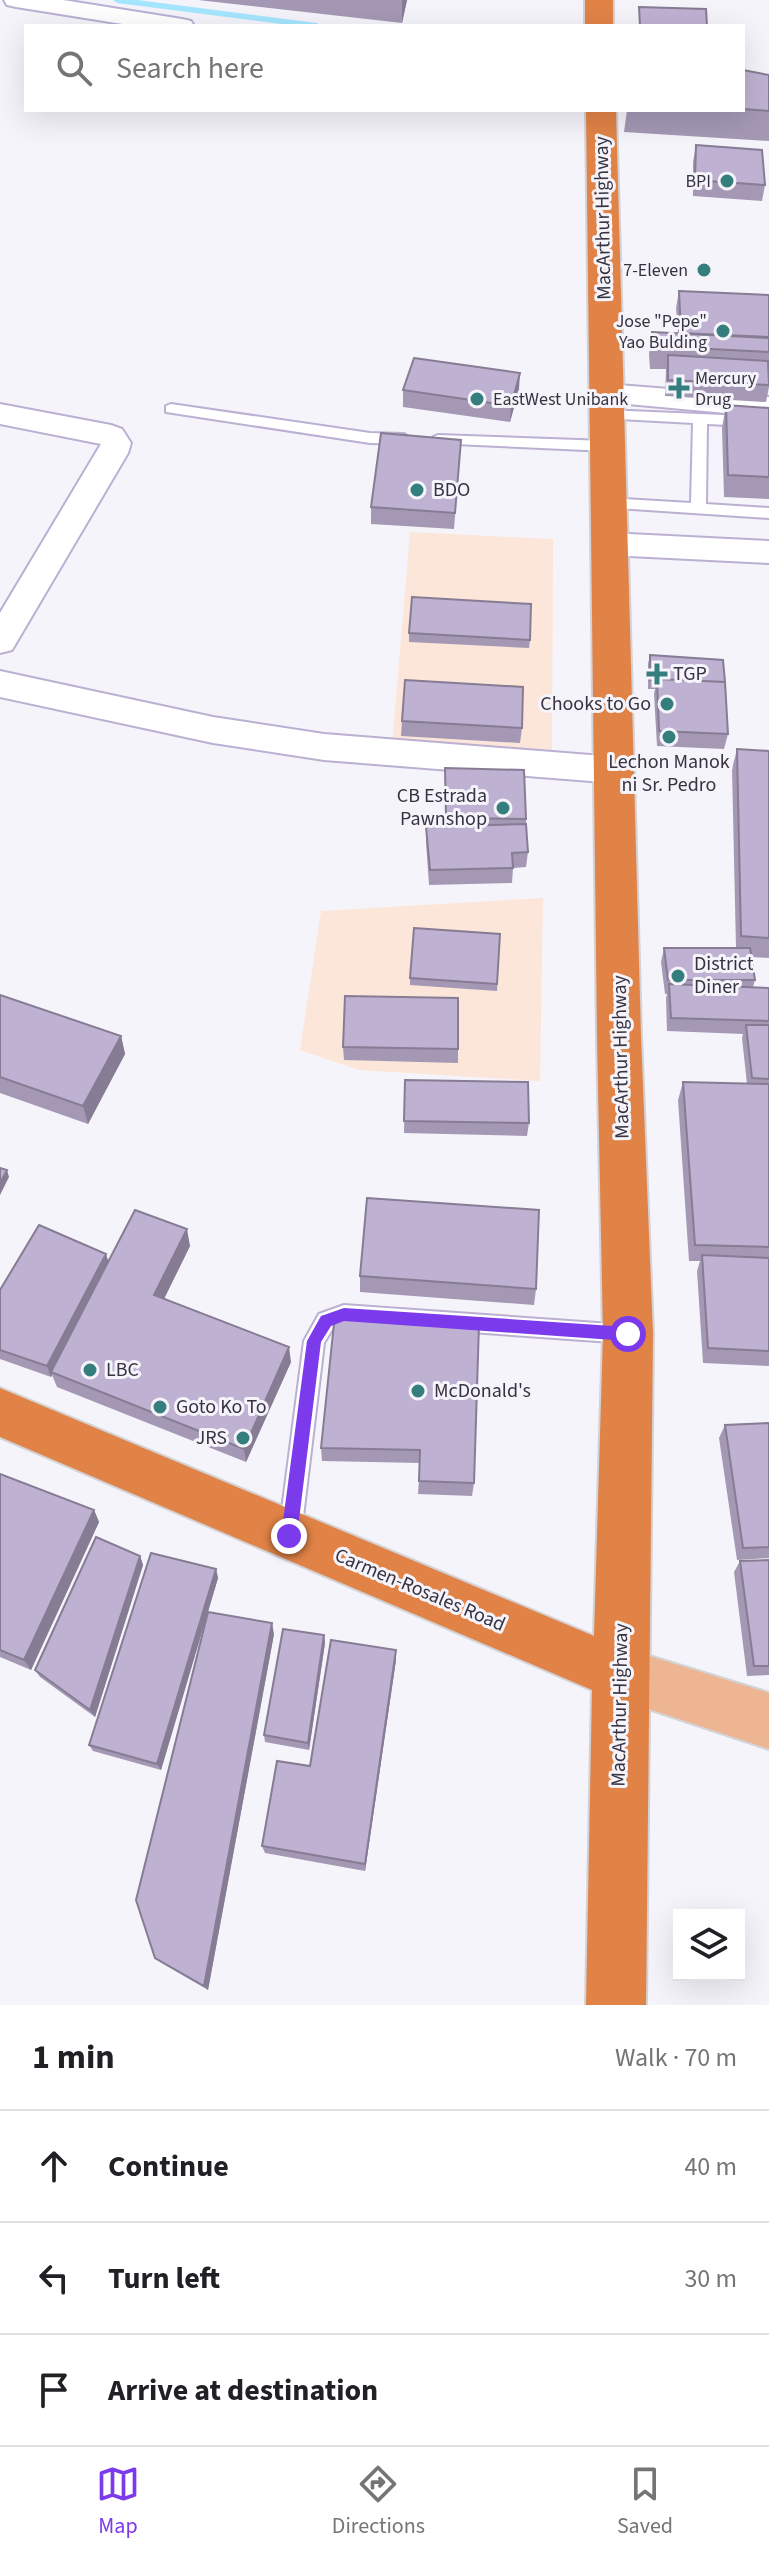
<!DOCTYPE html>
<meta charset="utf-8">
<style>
:root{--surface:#fff;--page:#f6f6f6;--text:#202124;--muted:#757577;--line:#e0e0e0;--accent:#7c3aed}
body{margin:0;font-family:"Source Sans 3",sans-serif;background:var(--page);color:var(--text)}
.controls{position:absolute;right:24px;bottom:24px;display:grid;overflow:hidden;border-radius:0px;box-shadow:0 8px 32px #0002}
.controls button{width:72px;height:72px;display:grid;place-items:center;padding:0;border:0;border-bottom:2px solid var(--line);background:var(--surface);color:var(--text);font:40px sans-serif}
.stop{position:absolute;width:24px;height:24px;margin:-18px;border:6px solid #7c3aed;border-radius:50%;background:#fff}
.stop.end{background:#7c3aed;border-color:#fff;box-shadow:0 2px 8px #0008}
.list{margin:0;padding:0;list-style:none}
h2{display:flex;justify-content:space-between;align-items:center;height:104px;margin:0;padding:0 32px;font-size:34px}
h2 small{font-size:26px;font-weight:400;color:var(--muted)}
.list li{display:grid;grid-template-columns:52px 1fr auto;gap:24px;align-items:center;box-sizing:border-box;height:112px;padding:0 32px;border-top:2px solid var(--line)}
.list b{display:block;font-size:30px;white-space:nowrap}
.list em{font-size:26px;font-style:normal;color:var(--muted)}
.icon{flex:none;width:44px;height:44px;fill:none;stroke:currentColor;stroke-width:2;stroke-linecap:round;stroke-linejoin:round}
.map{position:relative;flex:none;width:769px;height:2005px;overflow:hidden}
.search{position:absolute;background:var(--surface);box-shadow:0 8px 32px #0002;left:24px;right:24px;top:24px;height:88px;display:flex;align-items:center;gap:20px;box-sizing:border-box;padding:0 28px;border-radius:0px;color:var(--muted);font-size:30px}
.sheet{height:440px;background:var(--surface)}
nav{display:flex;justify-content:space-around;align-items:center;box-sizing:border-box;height:112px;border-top:2px solid var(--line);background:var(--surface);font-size:22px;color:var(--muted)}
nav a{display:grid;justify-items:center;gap:4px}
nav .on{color:var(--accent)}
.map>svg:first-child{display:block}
.commercial{fill:#fce6d9}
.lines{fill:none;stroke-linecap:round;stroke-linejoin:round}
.stream{fill:#a5e6ff;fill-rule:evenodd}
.lane-casing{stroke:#bbb0d2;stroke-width:4}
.street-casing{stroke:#bbb0d2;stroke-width:4}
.primary-casing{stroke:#d3d2d5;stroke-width:4}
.highway-casing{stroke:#d3d2d5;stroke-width:4}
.lane{fill:#fff;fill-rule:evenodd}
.street{fill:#fff;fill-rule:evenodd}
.primary{fill:#edb591;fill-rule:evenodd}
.highway{fill:#e18347;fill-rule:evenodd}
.wall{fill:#a498b5}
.shaded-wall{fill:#867c93}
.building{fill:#bfb1d2;stroke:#867c93;stroke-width:2}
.route{fill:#7c3aed}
.poi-dot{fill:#357e7e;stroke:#f6f4fb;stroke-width:3}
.labels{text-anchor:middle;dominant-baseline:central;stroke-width:6;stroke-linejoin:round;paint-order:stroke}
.far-poi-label{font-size:18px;fill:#373340;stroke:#f6f4fb;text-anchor:end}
.street-label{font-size:20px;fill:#373340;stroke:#f6f4fb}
.poi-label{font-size:20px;fill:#373340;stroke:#f6f4fb;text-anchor:start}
</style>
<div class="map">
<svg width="769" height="2005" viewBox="0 0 769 2005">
<rect width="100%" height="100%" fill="#f6f4fb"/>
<path class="commercial" d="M410,532L553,539L552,750L392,744Z
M543,898L540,1081L359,1070L300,1050L321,911Z"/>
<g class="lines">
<path class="stream" d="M113,0H138L317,23L322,26H296L117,3Z"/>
<defs>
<path id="lane" d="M171,404L370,433L404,434L411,439L404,444L370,443L166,412V406Z
M606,410L769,417V427L707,424L706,504L769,508V518L602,507V499L607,498L691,503L693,423L601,418V412Z
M438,435L607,441L614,446L607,451L433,443V437Z
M344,1305L626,1325L633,1327L636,1334L633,1341L626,1343L344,1323L333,1328L324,1343L301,1533L298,1541L290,1544L282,1541L279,1533L304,1341L319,1314Z"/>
<path id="street" d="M4,0H63L182,19L191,21L194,26H135L16,7L7,5Z
M606,384L769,397V417L595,401L591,394L595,387Z
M0,404L111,425L122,429L131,443L128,453L12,650L0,653V613L101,444L0,424Z
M609,533L769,541V563L609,555L598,552L593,544L598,536Z
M0,671L213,717L324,734L616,757L628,761L633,770L628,779L616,783L324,760L213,743L0,697Z"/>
<path id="primary" d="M620,1647L769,1693V1749L601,1693L593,1674L601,1655Z"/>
<path id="highway" d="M585,0H613V26H585Z
M586,110H616L641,1036L653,1334L646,2005H586L592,1690L0,1437V1388L594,1636L603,1334L597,1036Z"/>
</defs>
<use href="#lane" class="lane-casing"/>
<use href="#street" class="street-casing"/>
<use href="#primary" class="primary-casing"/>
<use href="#highway" class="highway-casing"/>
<use href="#lane" class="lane"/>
<use href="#street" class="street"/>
<use href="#primary" class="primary"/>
<use href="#highway" class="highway"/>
</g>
<path class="wall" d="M198,0H407L402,23Z
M743,70L769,75V141L624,132L627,110H743Z
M696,145L765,185L762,201L693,196V162Z
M679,291L769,295V387L766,402L665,396L666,369H650L649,354L652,332L678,333L676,308Z
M519,389L510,422L403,407V390Z
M726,405L769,408V499L724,497L722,428Z
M461,440L454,529L371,524V507Z
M409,633L530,640L529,648L409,642Z
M650,655L728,734L724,749L657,746L654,694L655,689H648V664Z
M402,721L522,728L520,743L401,736Z
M737,749L769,751V958L751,957L755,980L753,987L769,988V1366L703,1363L697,1271L700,1261H689L678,1100L683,1082L747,1084L742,1038L743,1034L667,1031L666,998L667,994H665L661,962L664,948H736L732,769Z
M445,768L526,819L528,852L526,867L513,868L512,883L429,885L426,842V827H445Z
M500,934L497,991L410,985V978Z
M0,995L121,1036L125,1054L88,1124L0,1093Z
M343,1047L458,1049V1063L344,1060Z
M405,1080L529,1123L527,1136L404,1133Z
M190,1246L164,1299L291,1362L246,1462L57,1387L52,1375L51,1377L0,1359V1290L109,1262Z
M360,1276L536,1289L534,1305L360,1292Z
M335,1314L474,1483L472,1496L418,1494L420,1463L322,1461L321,1448Z
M769,1423V1558L737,1560L719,1438L725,1425Z
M0,1474L94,1510L99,1522L31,1670L0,1657Z
M140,1556L143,1565L95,1717L40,1677L35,1670Z
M769,1560V1675L747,1676L734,1572L740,1561Z
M216,1569L218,1578L161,1770L93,1751L89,1745Z
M274,1634L208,1990L160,1962L155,1958Z
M324,1635L325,1643L309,1750L265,1742L264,1735Z
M396,1650V1660L365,1871L265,1853L262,1846L310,1766Z"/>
<path class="shaded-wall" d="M402,0H407L402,23Z
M520,373L519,389L510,422L511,406Z
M121,1036L125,1054L88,1124L83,1106Z
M7,1170L9,1177L0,1195V1183Z
M187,1229L190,1246L158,1311L154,1295Z
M106,1254L110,1266L51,1372L52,1375L51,1377L47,1366Z
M289,1347L291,1362L246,1462L244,1449Z
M94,1510L99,1522L31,1670L24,1660Z
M140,1556L143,1565L95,1717L90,1710Z
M216,1569L218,1578L161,1770L157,1764Z
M272,1623L274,1634L208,1990L204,1986Z
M324,1635L325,1643L309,1750L308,1743Z
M396,1650V1660L365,1871V1864Z"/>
<path class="building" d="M639,7L706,9L707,26H640Z
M743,70L769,75V111L743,109Z
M696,145L762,150L765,185L695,180Z
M679,291L769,295V337L681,333Z
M652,332L769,338V352L653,346Z
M668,355L768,361L769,385L668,380Z
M414,358L520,373L511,406L403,390Z
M726,405L769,408V477L728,475Z
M381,433L461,440L455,513L371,507Z
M412,597L531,604L530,640L409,633Z
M650,655L723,660L725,682L657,679V681L650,680Z
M657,679L725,682L728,734L659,731Z
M405,680L523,687L522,728L402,721Z
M737,749L769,751V938L741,936Z
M445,768L524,770L526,819L446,818Z
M526,824L528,852L512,853L513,868L430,870L426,827Z
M414,928L500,934L497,984L410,978Z
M664,948H750L755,980H668Z
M669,984L769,988V1021L671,1018Z
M0,995L121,1036L83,1106L0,1077Z
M345,996L458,998V1049L343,1047Z
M746,1025H769V1079L752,1078Z
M405,1080L528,1082L529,1123L404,1121Z
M683,1082L769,1084V1247L695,1245Z
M0,1168L7,1170L0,1183Z
M367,1198L539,1210L536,1289L360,1276Z
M135,1210L187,1229L154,1295L289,1347L244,1449L51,1372Z
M39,1225L106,1254L47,1366L0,1350V1290Z
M702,1255L769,1258V1351L708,1348Z
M335,1314L479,1324L474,1483L419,1481L420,1450L321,1448Z
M769,1423V1547L743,1548L725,1425Z
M0,1474L94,1510L24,1660L0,1650Z
M96,1537L140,1556L90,1710L35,1670Z
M151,1553L216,1569L157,1764L89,1745Z
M769,1560V1666H754L740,1561Z
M208,1612L272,1623L204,1986L155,1958L136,1900Z
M283,1629L324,1635L308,1743L264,1735Z
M331,1640L396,1650L365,1864L262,1846L277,1761L310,1766Z"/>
<path class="route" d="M344,1308L628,1327L636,1334L628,1341L344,1321L331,1326L321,1342L297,1536L289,1544L281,1536L307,1341L321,1316Z"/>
<g class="poi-dot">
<circle cx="727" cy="181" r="8"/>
<circle cx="704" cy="270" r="8"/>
<circle cx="723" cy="331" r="8"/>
<path d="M675 376h8v8h8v8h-8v8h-8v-8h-8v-8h8z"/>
<circle cx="477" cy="399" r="8"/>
<circle cx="417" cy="490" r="8"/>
<path d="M653 662h8v8h8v8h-8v8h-8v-8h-8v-8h8z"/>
<circle cx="667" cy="704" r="8"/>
<circle cx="669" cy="737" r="8"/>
<circle cx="503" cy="808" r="8"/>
<circle cx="678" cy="976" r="8"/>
<circle cx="90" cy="1370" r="8"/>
<circle cx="418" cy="1391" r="8"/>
<circle cx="160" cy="1407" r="8"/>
<circle cx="243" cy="1438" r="8"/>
</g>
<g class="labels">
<g class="far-poi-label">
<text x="711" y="181">BPI</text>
<text x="688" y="270">7-Eleven</text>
<text x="707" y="321">Jose "Pepe"<tspan x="707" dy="21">Yao Bulding</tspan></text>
<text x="695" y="378" text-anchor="start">Mercury<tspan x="695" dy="21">Drug</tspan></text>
<text x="493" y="399" text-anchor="start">EastWest Unibank</text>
</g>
<g class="street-label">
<text transform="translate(603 218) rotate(-91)">MacArthur Highway</text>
<text transform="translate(621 1057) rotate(-91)">MacArthur Highway</text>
<text transform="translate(420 1590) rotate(23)">Carmen-Rosales Road</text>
<text transform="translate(620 1705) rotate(-89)">MacArthur Highway</text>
</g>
<g class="poi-label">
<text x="433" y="490">BDO</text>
<text x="673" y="674">TGP</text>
<text x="651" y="704" text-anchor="end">Chooks to Go</text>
<text x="669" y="762" text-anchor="middle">Lechon Manok<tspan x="669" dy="23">ni Sr. Pedro</tspan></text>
<text x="487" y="796" text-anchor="end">CB Estrada<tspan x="487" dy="23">Pawnshop</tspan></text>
<text x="694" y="964">District<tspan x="694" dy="23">Diner</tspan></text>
<text x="106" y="1370">LBC</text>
<text x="434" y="1391">McDonald's</text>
<text x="176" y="1407">Goto Ko To</text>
<text x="227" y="1438" text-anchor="end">JRS</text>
</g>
</g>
</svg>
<div class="controls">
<button><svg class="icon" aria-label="layers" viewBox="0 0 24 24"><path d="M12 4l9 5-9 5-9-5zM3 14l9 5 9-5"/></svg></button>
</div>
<div class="stop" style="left:628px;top:1334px"></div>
<div class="stop end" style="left:289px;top:1536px"></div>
<div class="search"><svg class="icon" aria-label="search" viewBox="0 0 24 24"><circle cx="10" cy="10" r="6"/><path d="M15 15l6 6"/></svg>Search here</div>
</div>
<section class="sheet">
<h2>1 min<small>Walk · 70 m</small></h2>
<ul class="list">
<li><svg class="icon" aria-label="ahead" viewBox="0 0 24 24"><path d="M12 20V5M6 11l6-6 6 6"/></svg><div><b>Continue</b></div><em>40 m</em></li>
<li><svg class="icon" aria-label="left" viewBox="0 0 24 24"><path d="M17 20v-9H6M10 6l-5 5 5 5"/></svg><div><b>Turn left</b></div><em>30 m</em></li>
<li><svg class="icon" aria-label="arrive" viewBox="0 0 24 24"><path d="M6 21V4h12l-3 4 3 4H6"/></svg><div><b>Arrive at destination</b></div></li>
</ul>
</section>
<nav>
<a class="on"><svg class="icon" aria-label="map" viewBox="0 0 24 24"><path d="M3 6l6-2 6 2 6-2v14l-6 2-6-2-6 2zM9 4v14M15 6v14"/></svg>Map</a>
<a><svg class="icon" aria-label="directions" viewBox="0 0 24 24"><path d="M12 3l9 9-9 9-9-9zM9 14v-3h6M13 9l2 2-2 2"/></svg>Directions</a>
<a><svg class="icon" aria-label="saved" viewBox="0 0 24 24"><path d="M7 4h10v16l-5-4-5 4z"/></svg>Saved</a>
</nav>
